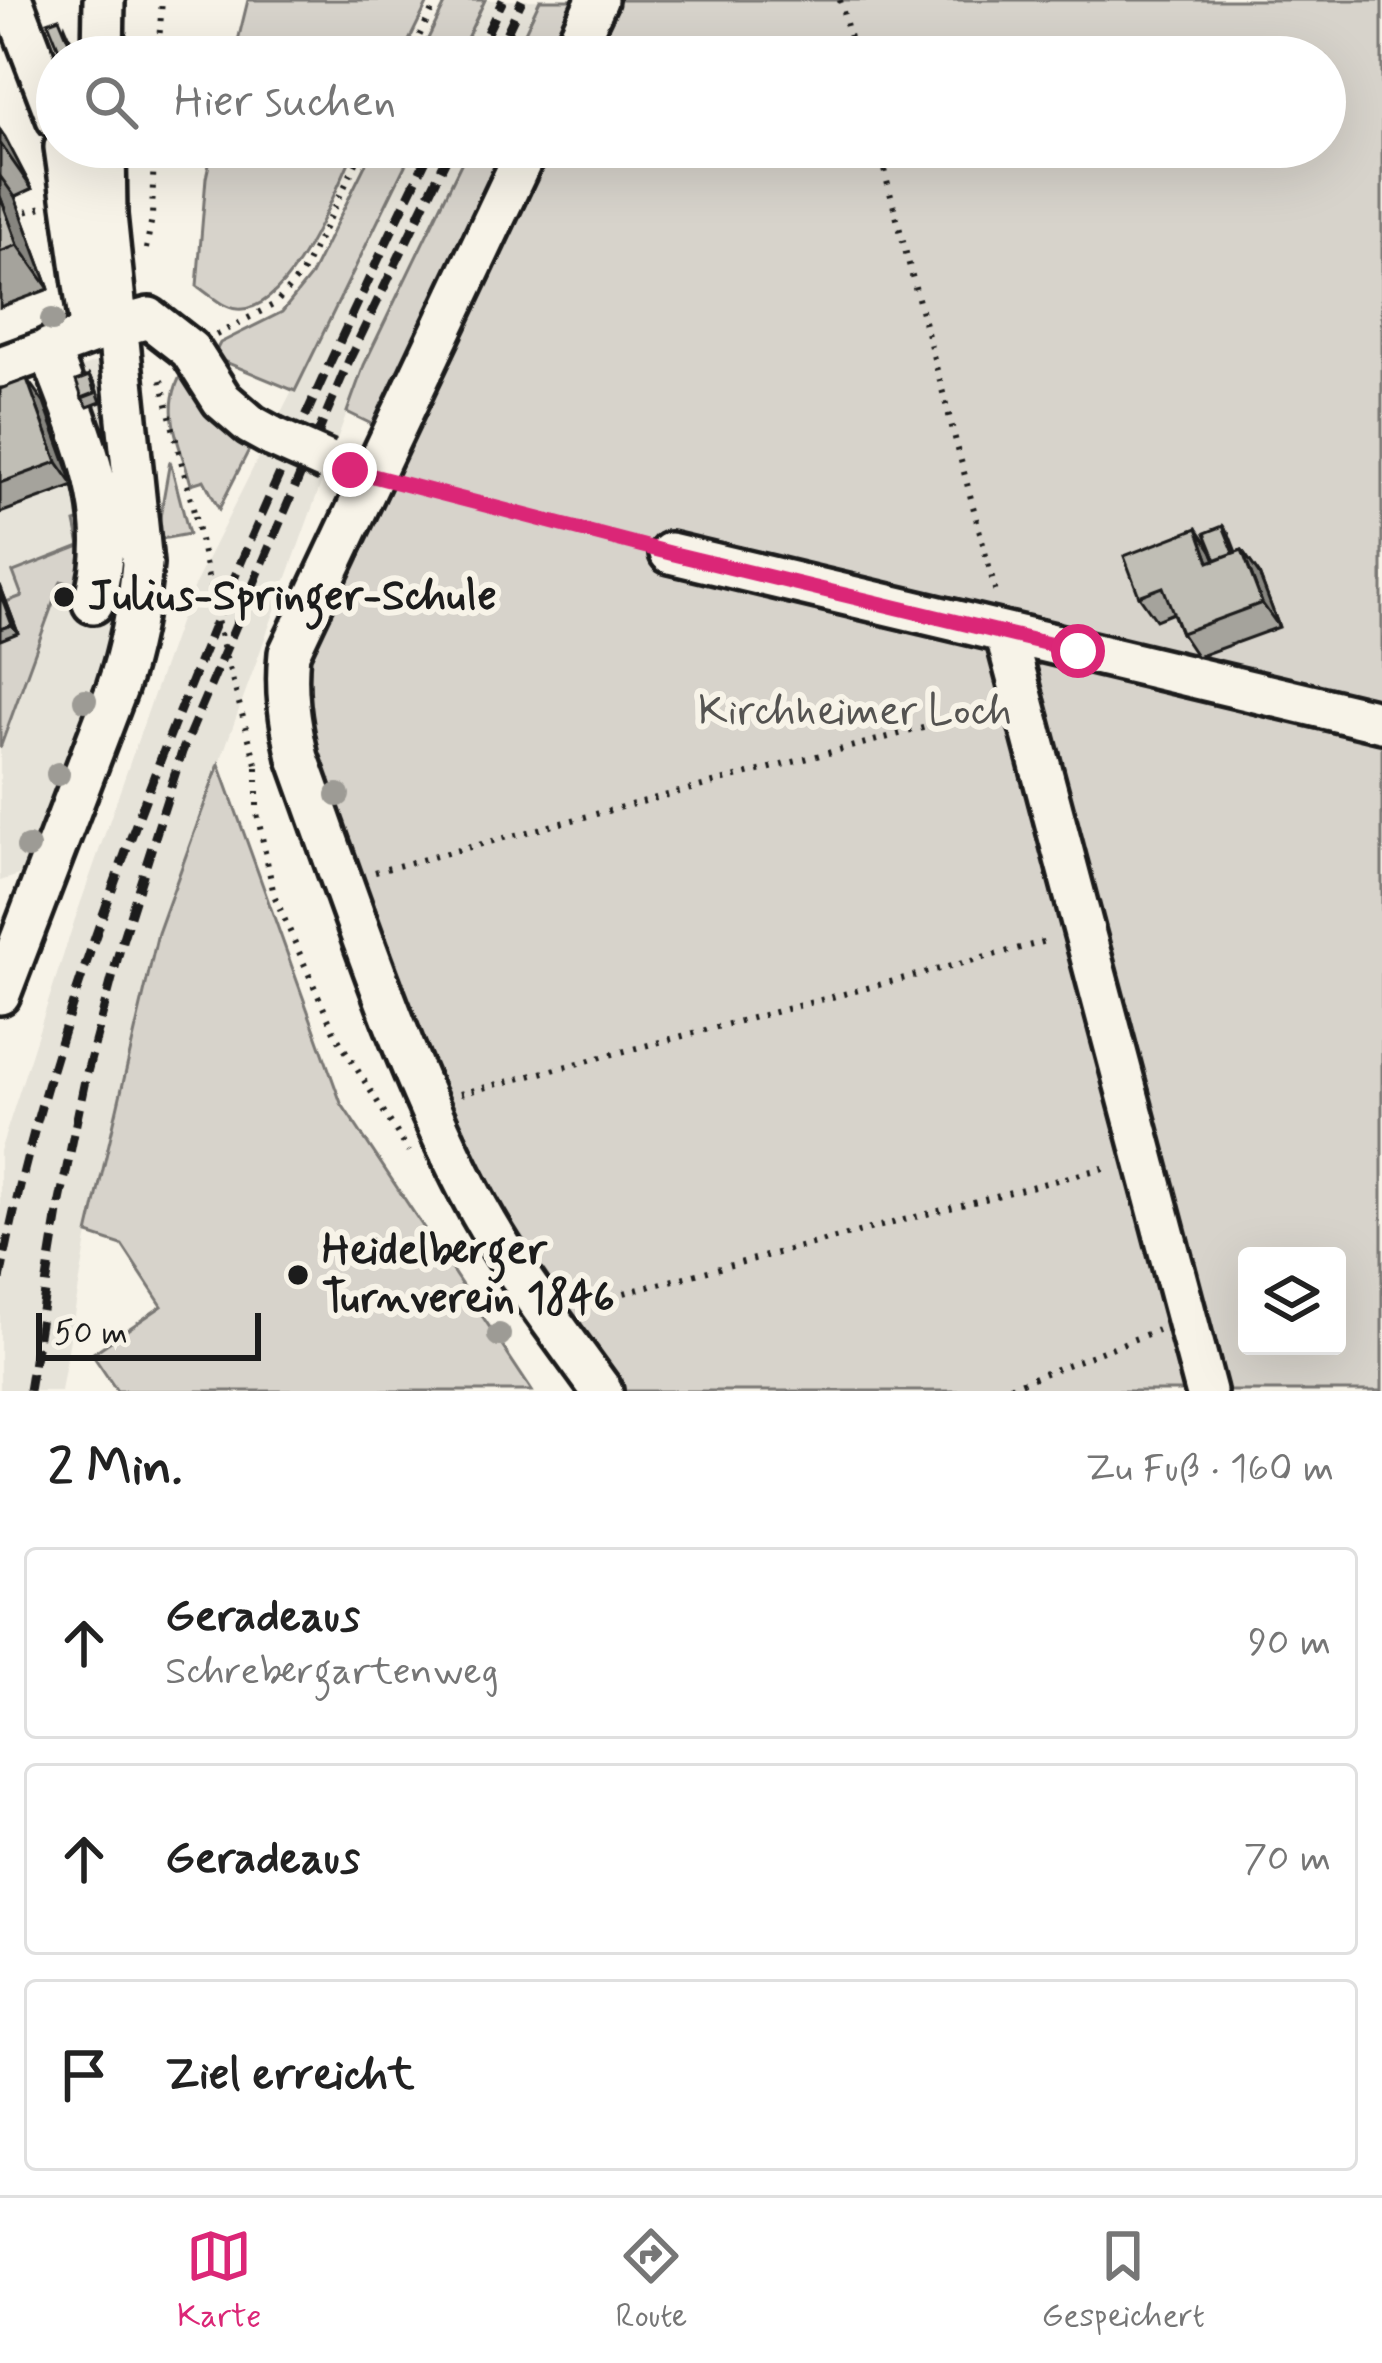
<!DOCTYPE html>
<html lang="de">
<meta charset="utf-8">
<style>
:root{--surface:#fff;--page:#f6f6f6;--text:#222;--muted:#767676;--line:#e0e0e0;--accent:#db2777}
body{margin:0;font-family:Mynerve,sans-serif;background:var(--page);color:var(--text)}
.controls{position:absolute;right:36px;bottom:36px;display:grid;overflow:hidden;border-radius:12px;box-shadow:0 12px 48px #0002}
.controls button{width:108px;height:108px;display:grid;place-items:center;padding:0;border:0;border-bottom:3px solid var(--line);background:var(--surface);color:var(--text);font:60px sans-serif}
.scale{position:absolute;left:36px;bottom:30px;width:225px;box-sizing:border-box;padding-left:12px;border:6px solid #1c1c1c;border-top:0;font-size:33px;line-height:42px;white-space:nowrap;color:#1c1c1c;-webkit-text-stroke:9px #f7f3e8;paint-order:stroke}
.stop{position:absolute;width:36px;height:36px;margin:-27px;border:9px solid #db2777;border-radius:50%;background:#fff}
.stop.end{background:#db2777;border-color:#fff;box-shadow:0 3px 12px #0008}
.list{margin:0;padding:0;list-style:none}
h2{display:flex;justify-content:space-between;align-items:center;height:156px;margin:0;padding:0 48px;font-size:51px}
h2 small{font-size:39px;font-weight:400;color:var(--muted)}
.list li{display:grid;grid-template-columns:78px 1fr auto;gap:36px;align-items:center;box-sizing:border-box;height:192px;margin:0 24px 24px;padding:0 24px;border:3px solid var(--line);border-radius:12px}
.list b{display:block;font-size:45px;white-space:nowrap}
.list p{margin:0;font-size:39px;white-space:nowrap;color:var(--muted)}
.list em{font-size:39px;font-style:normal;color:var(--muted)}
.icon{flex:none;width:66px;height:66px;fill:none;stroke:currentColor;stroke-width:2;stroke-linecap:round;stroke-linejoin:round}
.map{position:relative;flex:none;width:1382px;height:1391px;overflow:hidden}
.search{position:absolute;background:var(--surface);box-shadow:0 12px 48px #0002;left:36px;right:36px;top:36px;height:132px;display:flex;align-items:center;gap:30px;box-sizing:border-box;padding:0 42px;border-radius:66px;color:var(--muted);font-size:45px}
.sheet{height:804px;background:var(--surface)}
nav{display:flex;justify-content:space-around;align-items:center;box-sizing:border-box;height:168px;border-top:3px solid var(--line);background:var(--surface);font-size:33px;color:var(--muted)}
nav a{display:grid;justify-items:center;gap:6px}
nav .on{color:var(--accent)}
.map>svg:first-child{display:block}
.built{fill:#e6e3d9}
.green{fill:#d7d3cb;stroke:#7a7874;stroke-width:3;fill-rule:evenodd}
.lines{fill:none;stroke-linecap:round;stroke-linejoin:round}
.minor-casing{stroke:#1c1c1c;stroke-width:48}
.path{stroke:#1c1c1c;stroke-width:6;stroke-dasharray:3 9;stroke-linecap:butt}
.minor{stroke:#f7f3e8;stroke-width:39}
.rail{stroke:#1c1c1c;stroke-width:9;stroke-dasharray:18 9;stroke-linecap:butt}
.minor-bridge-casing{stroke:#1c1c1c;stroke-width:48;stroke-linecap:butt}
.path-bridge{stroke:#1c1c1c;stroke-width:6;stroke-dasharray:3 9;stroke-linecap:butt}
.minor-bridge{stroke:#f7f3e8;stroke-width:39}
.tree{fill:#9d9b95}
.wall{fill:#a5a39c;stroke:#1c1c1c;stroke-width:3}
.shaded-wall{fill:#86857f;stroke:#1c1c1c;stroke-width:3}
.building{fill:#c0beb5;stroke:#1c1c1c;stroke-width:3}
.route{stroke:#db2777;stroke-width:15}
.poi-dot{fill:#1c1c1c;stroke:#f7f3e8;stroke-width:4.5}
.labels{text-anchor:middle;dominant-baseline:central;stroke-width:12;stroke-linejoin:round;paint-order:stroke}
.poi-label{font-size:42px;font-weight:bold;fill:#1c1c1c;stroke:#f7f3e8;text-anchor:start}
.park-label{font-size:42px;fill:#545351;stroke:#f7f3e8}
</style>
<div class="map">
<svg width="1382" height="1391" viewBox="0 0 1382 1391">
<rect width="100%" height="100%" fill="#f7f3e8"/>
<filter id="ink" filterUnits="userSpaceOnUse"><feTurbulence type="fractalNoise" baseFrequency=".00833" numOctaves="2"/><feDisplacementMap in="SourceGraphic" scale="24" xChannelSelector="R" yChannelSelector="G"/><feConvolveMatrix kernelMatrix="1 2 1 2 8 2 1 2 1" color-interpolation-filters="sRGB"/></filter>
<g filter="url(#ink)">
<path class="built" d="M485,0H540L513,57H458Z
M414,147H469L364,365L158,933L88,1234L61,1391H0V1151L75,919L187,600Z
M109,357L126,493L125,627L38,869L0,881V398Z"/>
<path class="green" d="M248,0H429L401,57H234Z
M447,0H485L458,57H419Z
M540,0H589L562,57H513Z
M606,0H1382V1391H616L474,1183L306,750L303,652L537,147H1325V57H579ZM1247,1256H1337V1346H1247Z
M213,147H356C336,187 291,314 237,309C223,308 209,294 197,286L206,178Z
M374,147H414L295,391L218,359L216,351L220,343L282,312L310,277Z
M469,147H520L386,431L347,412L364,365Z
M188,364L254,440L219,509L204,480L191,484C179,440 157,405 188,364Z
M170,461L189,534L156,540Z
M84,519L83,587L61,581L0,748V640L17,633L6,602L22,596L13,572L80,546L75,522Z
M219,764L341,1103L532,1391H117L92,1354L162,1306L122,1245L88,1234L158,933Z"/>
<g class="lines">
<defs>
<path id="minor" d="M12,0L57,118
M103,57L104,0
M570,57L597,0
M65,147L91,334
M528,147L289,653C285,690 290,722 298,758C351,904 399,1055 470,1193C506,1263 556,1327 602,1391
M49,348C79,431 122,515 93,603
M0,367L91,334L149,318L190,350L222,400L251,425L273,437
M670,553L1382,722
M1006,636L1206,1391
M0,994L117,688C131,647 138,607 142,564L106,215L105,147"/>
</defs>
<use href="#minor" class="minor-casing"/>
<path class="path" d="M840,0L855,57
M158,57L162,0
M409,57L437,0
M878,147L997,597
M15,215L42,207
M146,249L152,218L154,147
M216,335L275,304L302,273L364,147
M161,380L195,516
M406,486L638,545
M257,767V813L274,895L335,1034L409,1152
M375,872L995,709
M460,1094L1051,940
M578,1305L1111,1166
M999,1391L1158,1330"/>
<use href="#minor" class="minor"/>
<path class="rail" d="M475,57L503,0
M495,57L522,0
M0,1280C27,1134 74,993 125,854C213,612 320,379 432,147
M29,1391L59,1206L85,1080L122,941L182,752L350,358L452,147"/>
<defs>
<path id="minor-bridge" d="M273,437L327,461"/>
</defs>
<use href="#minor-bridge" class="minor-bridge-casing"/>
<path class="path-bridge" d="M195,516L222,643L257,767"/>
<use href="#minor-bridge" class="minor-bridge"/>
</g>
<g class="tree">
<circle cx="52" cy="320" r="12"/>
<circle cx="85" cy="700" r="12"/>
<circle cx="58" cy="774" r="12"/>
<circle cx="338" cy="795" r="12"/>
<circle cx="28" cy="847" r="12"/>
<circle cx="499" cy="1335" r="12"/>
</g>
<path class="wall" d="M65,26L76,52L64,57L59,49Z
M0,130L32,189L15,197L49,289L0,307Z
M89,376L95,385L101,402L88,407L82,398Z
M0,389L44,403L74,486L0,513Z
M1223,526L1229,534L1236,552L1242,550L1259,574L1279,627L1197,657L1181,633L1173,613L1156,620L1139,596L1212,550Z
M0,585L18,633L0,640Z"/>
<path class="shaded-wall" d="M0,130L5,137L32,189L0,143Z
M0,176L15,197L49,289L18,245L0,196Z
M27,379L44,403L74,486L57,462Z
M1197,528L1213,552L1226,586L1209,562Z
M1242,550L1259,574L1279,627L1262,603Z
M0,585L18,633L12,625L0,593Z"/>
<path class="building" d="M59,18L70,44L59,49L48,22Z
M0,196L18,245L0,252Z
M89,376L95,393L82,398L76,381Z
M27,379L57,462L0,483V389Z
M1223,526L1234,553L1216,560L1205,533Z
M1197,528L1209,562L1242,550L1262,603L1181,633L1163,587L1139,596L1124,556Z
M0,593L12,625L0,629Z"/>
</g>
<g class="lines" filter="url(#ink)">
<path class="route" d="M350,470L670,553L1078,651"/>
</g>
<g class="poi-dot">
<circle cx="64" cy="597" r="12"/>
<circle cx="298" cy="1275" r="12"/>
</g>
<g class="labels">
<g class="poi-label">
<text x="88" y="597">Julius-Springer-Schule</text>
<text x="322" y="1251">Heidelberger<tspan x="322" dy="48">Turnverein 1846</tspan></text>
</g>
<g class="park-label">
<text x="855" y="712">Kirchheimer Loch</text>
</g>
</g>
</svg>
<div class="controls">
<button><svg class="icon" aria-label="layers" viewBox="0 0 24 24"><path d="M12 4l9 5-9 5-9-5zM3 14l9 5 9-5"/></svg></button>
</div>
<div class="scale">50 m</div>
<div class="stop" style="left:1078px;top:651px"></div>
<div class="stop end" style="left:350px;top:470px"></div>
<div class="search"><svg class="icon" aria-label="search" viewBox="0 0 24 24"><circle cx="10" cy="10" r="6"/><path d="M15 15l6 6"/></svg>Hier suchen</div>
</div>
<section class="sheet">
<h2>2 Min.<small>Zu Fuß · 160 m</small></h2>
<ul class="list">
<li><svg class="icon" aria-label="ahead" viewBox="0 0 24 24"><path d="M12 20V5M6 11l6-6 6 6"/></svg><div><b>Geradeaus</b><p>Schrebergartenweg</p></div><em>90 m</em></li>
<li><svg class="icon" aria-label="ahead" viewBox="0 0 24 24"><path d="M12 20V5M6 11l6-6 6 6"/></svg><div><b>Geradeaus</b></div><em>70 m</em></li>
<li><svg class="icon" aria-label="arrive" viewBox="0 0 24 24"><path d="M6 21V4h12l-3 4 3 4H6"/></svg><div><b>Ziel erreicht</b></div></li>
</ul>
</section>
<nav>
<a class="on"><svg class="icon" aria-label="map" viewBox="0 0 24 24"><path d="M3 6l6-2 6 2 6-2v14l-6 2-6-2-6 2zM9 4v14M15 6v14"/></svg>Karte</a>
<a><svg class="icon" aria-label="directions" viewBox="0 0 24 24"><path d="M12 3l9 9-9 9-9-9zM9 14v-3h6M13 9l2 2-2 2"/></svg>Route</a>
<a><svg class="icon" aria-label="saved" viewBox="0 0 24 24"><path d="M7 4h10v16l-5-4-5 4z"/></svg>Gespeichert</a>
</nav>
